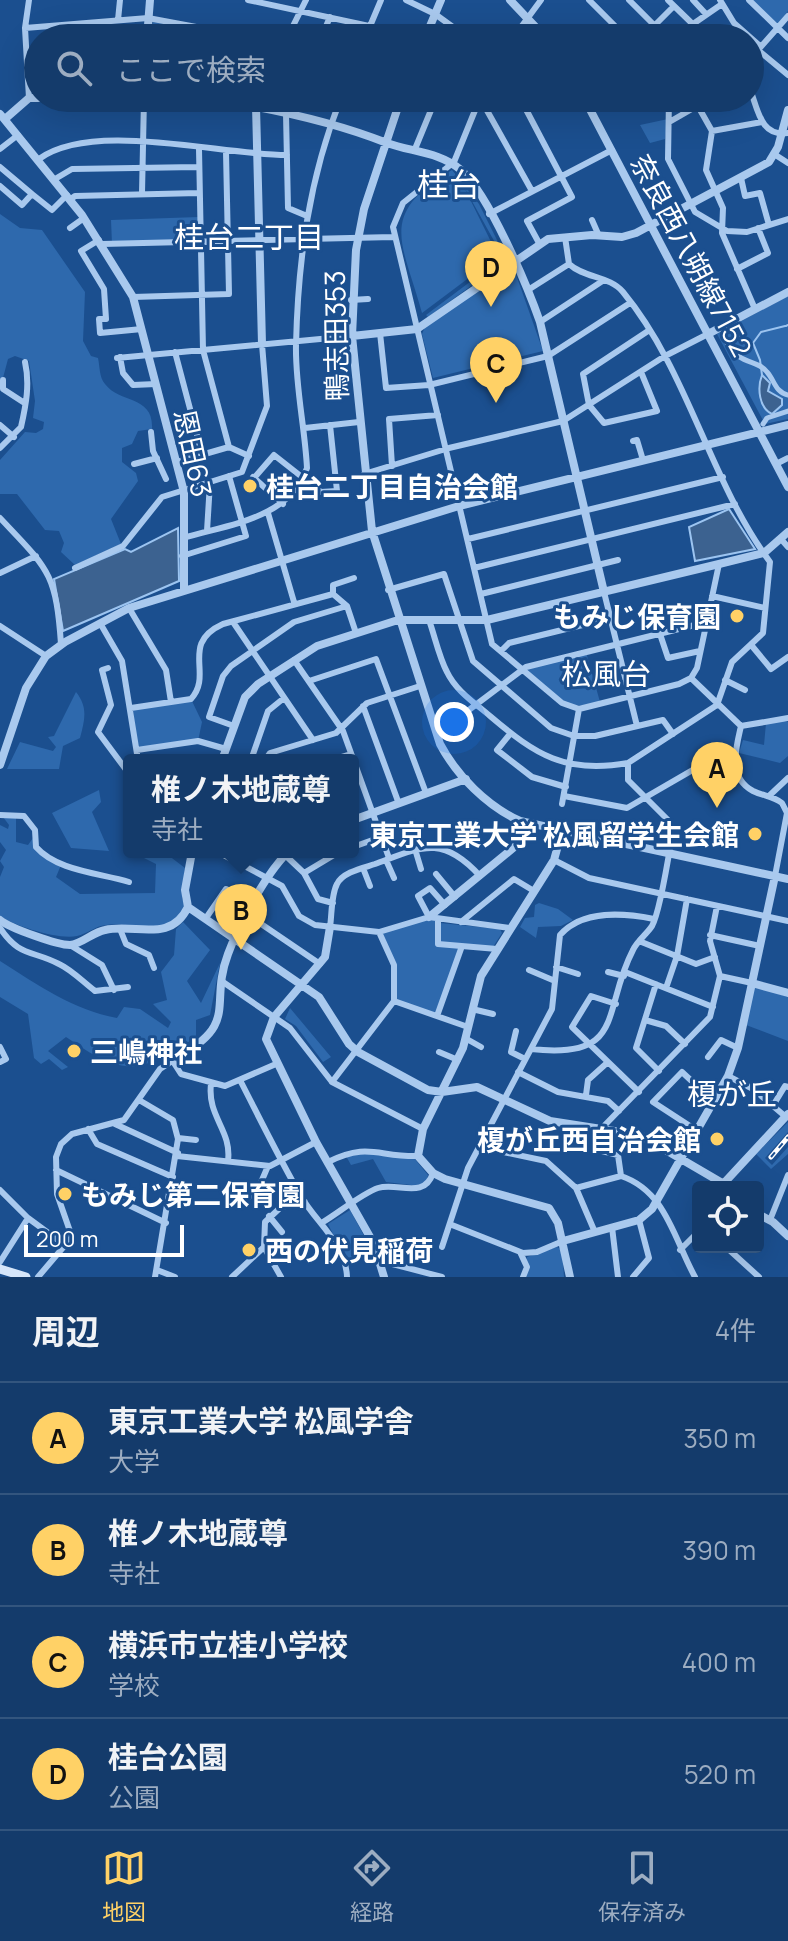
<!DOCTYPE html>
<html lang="ja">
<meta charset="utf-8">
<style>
:root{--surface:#143b6b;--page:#214673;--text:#f1f3f6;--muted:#9dadc1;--line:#33557e;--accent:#ffd166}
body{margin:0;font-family:Manrope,"Noto Sans JP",sans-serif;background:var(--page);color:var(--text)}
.controls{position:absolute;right:24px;bottom:24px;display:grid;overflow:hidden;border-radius:8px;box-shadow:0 8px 32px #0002}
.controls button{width:72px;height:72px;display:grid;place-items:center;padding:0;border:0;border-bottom:2px solid var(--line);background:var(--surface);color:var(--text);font:40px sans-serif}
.scale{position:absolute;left:24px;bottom:20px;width:160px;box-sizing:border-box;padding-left:8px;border:4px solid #fff;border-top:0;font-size:22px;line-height:28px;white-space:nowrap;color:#fff;-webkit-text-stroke:6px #1b4f8f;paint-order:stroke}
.you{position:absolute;left:454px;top:722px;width:28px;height:28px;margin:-20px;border:6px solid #fff;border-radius:50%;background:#1a73e8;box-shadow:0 0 0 12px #1a73e833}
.badge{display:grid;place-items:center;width:52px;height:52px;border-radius:50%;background:var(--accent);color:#111;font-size:26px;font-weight:700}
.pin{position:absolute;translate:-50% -66px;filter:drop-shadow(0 2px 4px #0008)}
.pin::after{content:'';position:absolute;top:42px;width:28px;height:24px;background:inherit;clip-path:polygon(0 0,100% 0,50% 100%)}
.popup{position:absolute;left:123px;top:754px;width:236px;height:104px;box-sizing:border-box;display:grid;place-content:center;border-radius:8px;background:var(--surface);filter:drop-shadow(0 2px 6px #0005);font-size:26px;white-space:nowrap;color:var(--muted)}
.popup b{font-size:30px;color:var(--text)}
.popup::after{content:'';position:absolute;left:50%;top:100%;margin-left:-16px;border:16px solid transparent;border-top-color:var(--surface)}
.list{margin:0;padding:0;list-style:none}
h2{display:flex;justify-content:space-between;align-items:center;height:104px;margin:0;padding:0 32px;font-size:34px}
h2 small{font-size:26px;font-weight:400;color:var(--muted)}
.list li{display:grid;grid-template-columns:52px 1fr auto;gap:24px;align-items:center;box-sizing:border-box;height:112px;padding:0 32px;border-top:2px solid var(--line)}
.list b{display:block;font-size:30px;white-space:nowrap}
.list p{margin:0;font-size:26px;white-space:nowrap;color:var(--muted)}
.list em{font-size:26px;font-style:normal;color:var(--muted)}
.icon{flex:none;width:44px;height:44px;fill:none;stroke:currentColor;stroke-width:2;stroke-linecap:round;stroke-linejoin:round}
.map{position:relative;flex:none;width:788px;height:1277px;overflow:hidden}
.search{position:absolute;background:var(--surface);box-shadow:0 8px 32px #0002;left:24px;right:24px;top:24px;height:88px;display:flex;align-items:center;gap:20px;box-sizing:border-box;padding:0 28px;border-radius:44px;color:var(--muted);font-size:30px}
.sheet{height:552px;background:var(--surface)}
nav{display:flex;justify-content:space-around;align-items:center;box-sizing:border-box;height:112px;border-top:2px solid var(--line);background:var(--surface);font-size:22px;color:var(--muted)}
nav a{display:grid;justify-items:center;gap:4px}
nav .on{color:var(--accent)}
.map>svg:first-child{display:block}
.green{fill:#2e69ad}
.water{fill:#3c6290;stroke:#9cc4f0;stroke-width:2}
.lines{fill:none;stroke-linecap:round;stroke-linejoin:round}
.stream{stroke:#9cc4f0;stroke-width:2}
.pedestrian{stroke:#a9c9ee;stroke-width:5}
.minor{stroke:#a9c9ee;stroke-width:6}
.tertiary{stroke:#a9c9ee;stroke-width:8}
.secondary{stroke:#d6e6fa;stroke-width:9}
.rail-casing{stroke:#fff;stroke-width:5}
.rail{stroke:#1b4f8f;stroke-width:2;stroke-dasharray:6;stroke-linecap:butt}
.poi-dot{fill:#ffd166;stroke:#1b4f8f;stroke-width:3}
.labels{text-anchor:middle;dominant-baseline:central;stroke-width:6;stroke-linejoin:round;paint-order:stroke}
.street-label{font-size:28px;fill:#fff;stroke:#1b4f8f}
.poi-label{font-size:28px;font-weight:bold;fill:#fff;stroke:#1b4f8f;text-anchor:start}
.neighbourhood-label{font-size:30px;fill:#fff;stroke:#1b4f8f}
.quarter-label{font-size:32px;fill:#fff;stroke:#1b4f8f}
</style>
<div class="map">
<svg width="788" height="1277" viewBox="0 0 788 1277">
<rect width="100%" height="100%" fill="#1b4f8f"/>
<path class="green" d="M749,0H788V11L779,23H774Z
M153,21L197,30L200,38H151Z
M668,119L665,139L650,143L640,125Z
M452,170L479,204L507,260L428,317L426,315L503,257L463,185L498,256L422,313C402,240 377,215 452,170Z
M0,214L20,228L42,230L85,292L83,341L91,356L98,358C100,367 99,377 105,384C120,404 154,395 152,429L138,431L132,444L122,448V462L136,473L138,481L111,519L121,544L75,565L61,552L64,543L59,531L45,530L17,494H0V460L25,432L36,433L43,429L44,422L33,418L35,401L29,361L15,356L8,359L0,389Z
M199,217L200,241L112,244L111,220Z
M513,266L543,351L433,378L422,334L425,327Z
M788,296V419L765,424L717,334Z
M586,652L600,702C561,714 550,693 523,669Z
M76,692C88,707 85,719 80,738L63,746L59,769H7L20,742L53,751L56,747L48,737L54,736Z
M191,699L202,722L198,741L137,750L133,709Z
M784,721L788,722V756L780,763L739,753L743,740L764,745L766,723Z
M99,790L101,802L92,812L109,851L71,848L52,813Z
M3,817H16V842L28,845L33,838L34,848L61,865L56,877L80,894L155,893L156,864L132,852H164L185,868L182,898L185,907C169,938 134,922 106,925C95,926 87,934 77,936C58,940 15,926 0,916V877L4,867L0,861L6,850L0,842V825L8,829L9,825Z
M539,903L558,909L573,920L561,926L538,927L536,938L520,927L525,918L534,917L535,905Z
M429,917L438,921L436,942L462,946L437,1016L394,1001L395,974L379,932Z
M183,922L210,950L187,981L201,1003L220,963L210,1015L196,1020V1037C139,1074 125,1078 66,1037L48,1051L68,1067L62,1070L49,1059L41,1064L34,1058L28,1014L0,997V961C38,985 73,1010 117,1018L124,1007L140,1009L168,1028L171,1022L153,1004L167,1000L161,972L174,955L176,929Z
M440,923L500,929L502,933L493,947L440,942Z
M754,986L788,997V1041L746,1025Z
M290,1008L331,1057L323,1062L296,1026L285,1019Z
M788,1122V1132L765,1158L772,1165L788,1147V1154L771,1169L756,1154Z
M365,1152L414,1158L428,1175L427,1181L419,1186L386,1182L373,1159L351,1165L346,1156Z
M350,1210L375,1256L348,1264L328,1224Z
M557,1247L562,1250L564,1277H523L527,1257Z"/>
<path class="water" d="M762,375L770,383L768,391L782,399V405L772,414C759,408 757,388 762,375Z
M729,509L755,549L695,561L689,527Z
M178,528L179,581L63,631L54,579L125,549L131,552Z"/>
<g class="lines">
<path class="stream" d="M786,326L788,325
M762,375L760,360L753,343L761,332L785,326"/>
<path class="pedestrian" d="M726,341C740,367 756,358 767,372C775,381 775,392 788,395
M763,424L767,418L788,411"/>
<path class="minor" d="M248,0L369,26
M406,0L435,14L468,38
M589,0L627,38
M629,0L667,38
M668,0L707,38
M693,0L705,13
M720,0L734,23L760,46
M749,0L788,38
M118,20L120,0
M693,24L722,4
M25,28L148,18L255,38
M287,38L306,0
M321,38L330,17
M365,38L381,0
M513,38L541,0
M642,38L674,6
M758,50L788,75
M750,59L788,16
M750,89C758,109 760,137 788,133
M29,98L25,28L29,0
M480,98L454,162L403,203L393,227L492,644L562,703L579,709L679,684L691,678L697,668L719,564
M480,98L532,191
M520,98L572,197L527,221L539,243
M669,98L668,159L695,212L727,231L747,232L788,219
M699,108L712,131L706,170L723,208L722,233L755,309
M286,114L288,208L307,216
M671,121L711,98
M712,131L762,122
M0,149L18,135
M199,149L203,350L229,447
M415,149L436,98
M774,154L788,163
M39,159C93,120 220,155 287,155
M0,167L32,194
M741,178L745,196L760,193L769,225
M55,179L72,169L197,167
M0,186L22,205L32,194L52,210L67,195
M142,193L144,98
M71,199L75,196L199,193
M489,214L612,150
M592,220L599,236
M70,228L84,218
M99,240L81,251L104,289L106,319H99L100,333L142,329
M102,244L393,237
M737,269L768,253L758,228
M528,290L569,264
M133,297L229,294L226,152
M351,300L368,299
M540,322L604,280
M380,333L386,388L429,385L548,356L630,303
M175,352L202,454
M120,357L123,373L133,385L156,384
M117,358L352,336
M641,372L657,411L604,423L589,405L583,374L648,331
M3,380V389L23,402
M0,425L14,437
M305,428L359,422
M151,432L153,451L166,479
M633,441L637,440L643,460
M0,448L21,427C26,405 30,384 25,362
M177,462L229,447L249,456
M134,464L157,458
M776,464L788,458
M392,466L389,419L438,415
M364,474L449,448L563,421L665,356L708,334
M253,477L283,504
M254,478L274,455L321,492L337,491L330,425
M268,513L294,602
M0,518C48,569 56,572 61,644
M207,531L210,483
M183,538C230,524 289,519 307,468C305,428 295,385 296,345C298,260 309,178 341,98
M468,539L723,477
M781,539L788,547
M182,556L246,536L229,476
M75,568L123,546L162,497L242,472L267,406L262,344
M474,568L735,504
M0,573L36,556
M388,590L444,574L473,661L551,728L574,736H595L663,720L673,734
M604,592L637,726
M333,594V585L354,578
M481,594L618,560
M712,596L765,608
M129,608L166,670L171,702
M429,620C435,637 439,657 447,672C456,691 475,703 490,716C536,755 565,774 628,763
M233,622L313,740
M100,623L122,661L138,760
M0,626L46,656
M660,634L668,658L700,651
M752,646L771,669L788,657
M501,651L509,643L611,618
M294,660L343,731L389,858
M108,668L102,670L111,705L98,732L127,771L129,794
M691,678L741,726L788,718
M725,680L745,690
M309,681L376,659L426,793
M363,706L399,804
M131,708L191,699C214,674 179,644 223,624L333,594L347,606L356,633
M234,726L209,717L223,676L231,666L294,622L347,606
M741,726C736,748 727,777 753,791C763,796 773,796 782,803L787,813L775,876
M437,734L526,667L707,622
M510,734L497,750L532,777L566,787
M137,750L198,741L226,749
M251,760L268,711L284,698
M265,760L270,753L336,733L367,703L420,686
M331,760L351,754
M770,795L788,778
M564,796L627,808L722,753L735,755
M562,804L579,709
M0,815L24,816L35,830L36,847C57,871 100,873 129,882
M353,847L381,837
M415,849L421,869
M218,852L282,886L299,916L315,925L379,932L429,917L510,928
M285,855L304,873L318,899L333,903
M386,860L394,878
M554,860L589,878L788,921
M363,868L370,886
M304,873L339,852
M436,874L455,897
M248,915L320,964
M429,917L418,896L430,888L445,905
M206,918L226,889L255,902
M438,921V944L497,949
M461,922L514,879L534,891
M330,927C332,914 331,895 337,884C343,872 363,868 375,864C421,847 442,834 480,876
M0,928C19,957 32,950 59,964C72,970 83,982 95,991L128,987
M120,929L126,944L149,955L154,968
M710,935L760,946
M639,941L696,964L715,957
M70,945L102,965L114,990
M556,967L578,974
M529,970L555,981
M608,972L624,976
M625,972L713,1007
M720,976L752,983
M223,982L290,1028L332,1082L423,1129
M656,984L636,1048L659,1071
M666,988L677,956L687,899
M394,1001L468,1027
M616,1004L591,996L572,1027L639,1092
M472,1009L493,1014
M437,1016L462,946
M645,1020L666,1026L685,1044
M516,1031L511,1052L525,1059
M465,1038L481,1047
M0,1047L6,1059L0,1062
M531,1049C627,1060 601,1011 633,950C637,941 646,935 652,926C660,912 669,854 672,836L669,821L628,780V763L717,705L732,662L763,633L770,562C709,480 689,372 623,292C610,276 584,278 569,264L565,237
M439,1052L458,1060
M708,1057L721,1040L738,1048
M172,1060L181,1074L225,1086L276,1064
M518,1072L558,1092L608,1101L619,1111
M728,1076L753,1089L786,1117
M241,1082C261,1121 280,1160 302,1198C317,1223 346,1245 347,1277
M332,1082L394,1001V965L379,932
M211,1084C207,1117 232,1130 228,1161
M586,1095L588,1080L608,1062
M139,1100L173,1120L178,1139L155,1277
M774,1104L785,1086L788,1087
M115,1124L178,1153
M598,1128L594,1149L618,1155L621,1176
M602,1128L710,1017L720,976L710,941L717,906
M88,1129L97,1144L173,1177
M696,1130L653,1102L682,1072L712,1100
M178,1138L196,1140
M479,1147L546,1161L576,1188L594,1230
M177,1156L270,1166L316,1142
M328,1162C369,1142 377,1157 418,1156
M56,1170L166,1223
M576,1188L621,1176C666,1191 674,1239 695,1277
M0,1190L28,1218L66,1246
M249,1197L259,1187L268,1166
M269,1216L282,1232
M770,1220L788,1175
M323,1222C338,1213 363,1193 378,1188C398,1182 424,1200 433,1173
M452,1225L523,1253L537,1252L563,1241
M612,1227L618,1277
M442,1247L468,1168L552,1009L560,935C583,909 624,913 654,919
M726,1247L759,1277
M680,1250L698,1232
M520,1252L527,1267L523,1277
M381,1261L442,1277
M0,1262L28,1218
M157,1270L175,1277
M38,1277L72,1237L57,1194L56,1157L61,1144L72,1134L124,1120L160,1069L181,1055
M232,1277L264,1247
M281,1277L264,1247L265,1222L281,1207L305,1202
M633,1277L649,1258L639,1220"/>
<path class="tertiary" d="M510,0L546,38
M147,38L150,0
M425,38L441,0
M203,98C265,107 329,120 387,143C412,152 440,152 461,170C489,195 527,285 540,322L604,592
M401,98L364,209L356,250L352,336L372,531L440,744C457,776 487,806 520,821L788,879
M584,98L788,487
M256,106L262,344
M0,114L82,215L133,297L184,492V589
M5,119L29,98H38
M708,334L788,292
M352,336L417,329L548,239L592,235L622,237L636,233L769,162L778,147L788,110
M222,760L245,697L258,684L317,646L398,620H487L719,564L764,553L788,532
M0,765L26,688L46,656L65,642L129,608L459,506L788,425
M353,820L466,779
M562,831L554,860L481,976L463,1048L423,1129L418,1156L433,1173L445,1179L549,1208L558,1223L570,1277
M192,852L185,890L188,907L319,997L349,1044L358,1052L428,1090L442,1092L477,1087L550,1121L640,1135L729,1187
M429,917L518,844L525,823
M0,920C10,928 57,945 70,945C82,944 93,932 105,930C136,923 170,944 188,907
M330,927L325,957L274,1017L266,1039L316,1142L374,1244L384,1277
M752,983L775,876
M181,1055C239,1022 209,1004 228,954C239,924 265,875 288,852
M725,1182L788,1114
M758,1214L773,1222L788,1236
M563,1241L639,1220L652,1209L728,1076L738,1048L752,983L788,993"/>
<path class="secondary" d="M0,1269L26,1277"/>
<defs>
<path id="rail" d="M771,1157L788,1137"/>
</defs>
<use href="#rail" class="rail-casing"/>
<use href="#rail" class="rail"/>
</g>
<g class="poi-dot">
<circle cx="250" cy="486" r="8"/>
<circle cx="737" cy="616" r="8"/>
<circle cx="755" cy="834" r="8"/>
<circle cx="74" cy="1051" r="8"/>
<circle cx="717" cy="1139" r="8"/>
<circle cx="65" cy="1194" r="8"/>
<circle cx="249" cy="1250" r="8"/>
</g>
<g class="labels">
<g class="street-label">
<text transform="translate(692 255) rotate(62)">奈良西八朔線7152</text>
<text transform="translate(335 336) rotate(-91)">鴨志田353</text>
<text transform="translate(194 453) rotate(78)">恩田63</text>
</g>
<g class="poi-label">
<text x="266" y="486">桂台二丁目自治会館</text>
<text x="721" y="616" text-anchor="end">もみじ保育園</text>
<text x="739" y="834" text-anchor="end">東京工業大学 松風留学生会館</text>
<text x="90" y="1051">三嶋神社</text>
<text x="701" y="1139" text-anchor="end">榎が丘西自治会館</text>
<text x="81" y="1194">もみじ第二保育園</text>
<text x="265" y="1250">西の伏見稲荷</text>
</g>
<g class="neighbourhood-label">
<text x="249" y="236">桂台二丁目</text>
<text x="606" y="673">松風台</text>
<text x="732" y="1093">榎が丘</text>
</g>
<g class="quarter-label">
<text x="449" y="184">桂台</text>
</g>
</g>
</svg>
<div class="controls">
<button><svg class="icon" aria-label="locate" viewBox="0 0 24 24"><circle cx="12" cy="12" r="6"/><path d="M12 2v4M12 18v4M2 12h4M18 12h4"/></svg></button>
</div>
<div class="scale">200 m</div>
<div class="you"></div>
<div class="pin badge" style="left:717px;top:808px">A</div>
<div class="pin badge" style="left:241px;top:950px">B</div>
<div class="popup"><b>椎ノ木地蔵尊</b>寺社</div>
<div class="pin badge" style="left:496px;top:403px">C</div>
<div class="pin badge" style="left:491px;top:307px">D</div>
<div class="search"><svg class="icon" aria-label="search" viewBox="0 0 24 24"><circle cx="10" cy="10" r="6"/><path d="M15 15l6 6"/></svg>ここで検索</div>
</div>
<section class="sheet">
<h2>周辺<small>4件</small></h2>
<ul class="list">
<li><span class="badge">A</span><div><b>東京工業大学 松風学舎</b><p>大学</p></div><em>350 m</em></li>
<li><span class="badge">B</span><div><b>椎ノ木地蔵尊</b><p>寺社</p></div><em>390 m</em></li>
<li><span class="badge">C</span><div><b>横浜市立桂小学校</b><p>学校</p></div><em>400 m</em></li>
<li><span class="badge">D</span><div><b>桂台公園</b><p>公園</p></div><em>520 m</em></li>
</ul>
</section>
<nav>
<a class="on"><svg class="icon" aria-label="map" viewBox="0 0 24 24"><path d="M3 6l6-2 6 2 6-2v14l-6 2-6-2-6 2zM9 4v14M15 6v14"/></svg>地図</a>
<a><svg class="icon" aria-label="directions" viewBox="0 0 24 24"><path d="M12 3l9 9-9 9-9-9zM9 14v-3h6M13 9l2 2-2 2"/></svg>経路</a>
<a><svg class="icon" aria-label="saved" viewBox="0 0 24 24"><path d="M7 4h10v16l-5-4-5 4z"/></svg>保存済み</a>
</nav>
